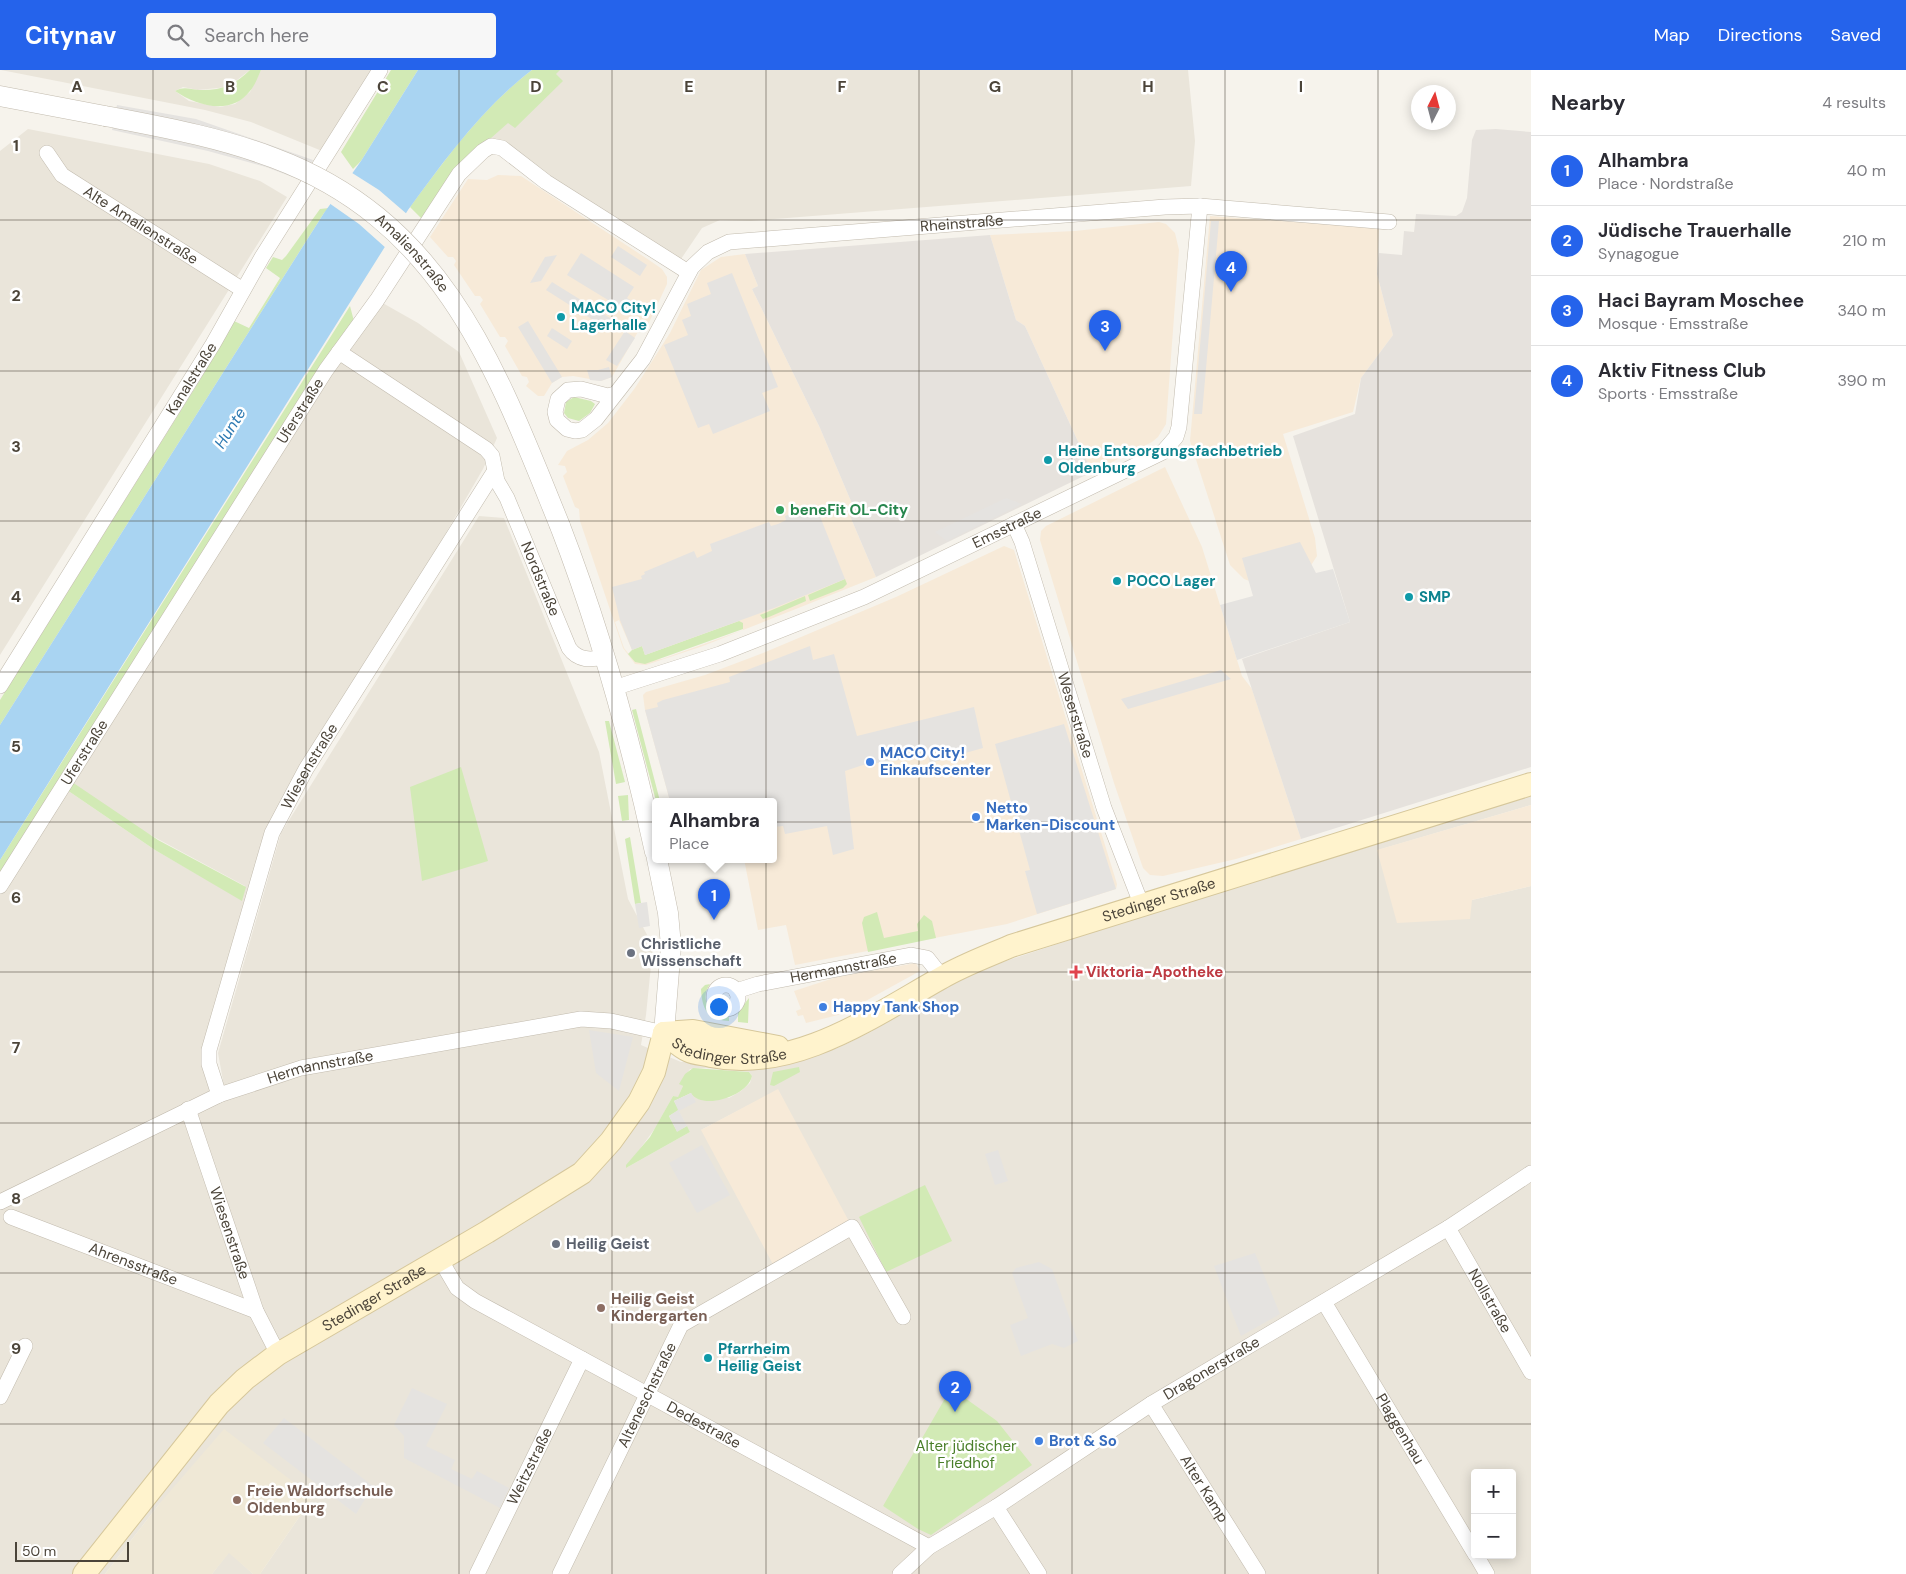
<!DOCTYPE html>
<meta charset="utf-8">
<style>
:root{--surface:#fff;--page:#f7f7f7;--text:#2b2b33;--muted:#7c7c81;--line:#e1e1e2;--accent:#2563eb}
body{margin:0;font-family:"DM Sans",sans-serif;background:var(--page);color:var(--text)}
.controls{position:absolute;right:15px;bottom:15px;display:grid;overflow:hidden;border-radius:5px;box-shadow:0 2px 12px #0003}
.controls button{width:45px;height:45px;display:grid;place-items:center;padding:0;border:0;border-bottom:1px solid var(--line);background:var(--surface);color:var(--text);font:25px sans-serif}
.compass{position:absolute;left:1411px;top:15px;width:45px;height:45px;border-radius:50%;background:var(--surface);box-shadow:0 2px 12px #0003;rotate:6deg}
.scale{position:absolute;left:15px;bottom:12px;width:114px;box-sizing:border-box;padding-left:5px;border:2px solid #4b4439;border-top:0;font-size:14px;line-height:18px;white-space:nowrap;color:#4b4439;-webkit-text-stroke:4px #fff;paint-order:stroke}
.you{position:absolute;left:718px;top:936px;width:18px;height:18px;margin:-12px;border:4px solid #fff;border-radius:50%;background:#1a73e8;box-shadow:0 0 0 8px #1a73e833}
.badge{display:grid;place-items:center;width:32px;height:32px;border-radius:50%;background:var(--accent);color:#fff;font-size:16px;font-weight:700}
.pin{position:absolute;translate:-50% -41px;filter:drop-shadow(0 1px 2px #0008)}
.pin::after{content:'';position:absolute;top:26px;width:18px;height:15px;background:inherit;clip-path:polygon(0 0,100% 0,50% 100%)}
.popup{position:absolute;left:652px;top:728px;width:125px;height:65px;box-sizing:border-box;display:grid;place-content:center;border-radius:5px;background:var(--surface);filter:drop-shadow(0 1px 4px #0005);font-size:16px;white-space:nowrap;color:var(--muted)}
.popup b{font-size:19px;color:var(--text)}
.popup::after{content:'';position:absolute;left:50%;top:100%;margin-left:-10px;border:10px solid transparent;border-top-color:var(--surface)}
.list{margin:0;padding:0;list-style:none}
h2{display:flex;justify-content:space-between;align-items:center;height:65px;margin:0;padding:0 20px;font-size:21px}
h2 small{font-size:16px;font-weight:400;color:var(--muted)}
.list li{display:grid;grid-template-columns:32px 1fr auto;gap:15px;align-items:center;box-sizing:border-box;height:70px;padding:0 20px;border-top:1px solid var(--line)}
.list b{display:block;font-size:19px;white-space:nowrap}
.list p{margin:0;font-size:16px;white-space:nowrap;color:var(--muted)}
.list em{font-size:16px;font-style:normal;color:var(--muted)}
.icon{flex:none;width:28px;height:28px;fill:none;stroke:currentColor;stroke-width:2;stroke-linecap:round;stroke-linejoin:round}
.map{position:relative;flex:none;width:1531px;height:1504px;overflow:hidden}
header{display:flex;align-items:center;gap:30px;box-sizing:border-box;height:70px;padding:0 25px;background:var(--accent);color:#fff}
header strong{font-size:24px}
nav{display:flex;gap:28px;margin-inline-start:auto;font-size:18px}
.search{width:350px;height:45px;background:var(--page);display:flex;align-items:center;gap:12px;box-sizing:border-box;padding:0 18px;border-radius:5px;color:var(--muted);font-size:19px}
main{display:flex}
aside{flex:1;background:var(--surface)}
.map>svg:first-child{display:block}
.residential{fill:#eae5da;fill-rule:evenodd}
.commercial{fill:#f7ead8;fill-rule:evenodd}
.industrial{fill:#e6e2dd}
.education{fill:#efe8d6}
.green{fill:#d2eab5}
.parking{fill:#e5e3e0}
.water{fill:#a9d4f2}
.pier{fill:#f6f3ec}
.lines{fill:none;stroke-linecap:round;stroke-linejoin:round}
.minor-casing{stroke:#c2bbae;stroke-width:16}
.tertiary-casing{stroke:#c2bbae;stroke-width:21}
.secondary-casing{stroke:#d6c79b;stroke-width:24}
.minor{stroke:#fff;stroke-width:15}
.tertiary{stroke:#fff;stroke-width:20}
.secondary{stroke:#fff3cd;stroke-width:22}
.tertiary-bridge-casing{stroke:#c2bbae;stroke-width:21;stroke-linecap:butt}
.tertiary-bridge{stroke:#fff;stroke-width:20}
.grid{fill:none;stroke:#4b4439;stroke-width:1;stroke-opacity:0.55}
.culture-dot{fill:#0f9aa8;stroke:#fff;stroke-width:2}
.leisure-dot{fill:#2e9e5b;stroke:#fff;stroke-width:2}
.shop-dot{fill:#3f7fe0;stroke:#fff;stroke-width:2}
.worship-dot{fill:#6b7280;stroke:#fff;stroke-width:2}
.health-dot{fill:#e0444e;stroke:#fff;stroke-width:2}
.education-dot{fill:#8d6e63;stroke:#fff;stroke-width:2}
.labels{text-anchor:middle;dominant-baseline:central;stroke-width:5;stroke-linejoin:round;paint-order:stroke}
.street-label{font-size:15px;fill:#4b4439;stroke:#fff}
.culture-label{font-size:15px;font-weight:bold;fill:#0d838f;stroke:#fff;text-anchor:start}
.leisure-label{font-size:15px;font-weight:bold;fill:#27864d;stroke:#fff;text-anchor:start}
.shop-label{font-size:15px;font-weight:bold;fill:#366cbe;stroke:#fff;text-anchor:start}
.worship-label{font-size:15px;font-weight:bold;fill:#5b616d;stroke:#fff;text-anchor:start}
.health-label{font-size:15px;font-weight:bold;fill:#be3a42;stroke:#fff;text-anchor:start}
.education-label{font-size:15px;font-weight:bold;fill:#785e54;stroke:#fff;text-anchor:start}
.park-label{font-size:15px;fill:#4a7f2a;stroke:#fff}
.water-label{font-size:16px;font-style:italic;fill:#2e7ab2;stroke:#fff}
.grid-label{font-size:16px;text-anchor:middle;font-weight:bold;fill:#4b4439;stroke:#fff;stroke-width:5;stroke-linejoin:round;paint-order:stroke}
</style>
<header>
<strong>Citynav</strong>
<div class="search"><svg class="icon" aria-label="search" viewBox="0 0 24 24"><circle cx="10" cy="10" r="6"/><path d="M15 15l6 6"/></svg>Search here</div>
<nav><a>Map</a><a>Directions</a><a>Saved</a></nav>
</header>
<main>
<div class="map">
<svg width="1531" height="1504" viewBox="0 0 1531 1504">
<rect width="100%" height="100%" fill="#f6f3ec"/>
<path class="residential" d="M1,0H250L228,17L198,20L183,17L175,21L189,31L220,37L235,34L250,22L261,0H373L322,81L251,52L205,40Z
M539,0H1188L1195,71L1191,116L750,151L720,150L702,158L681,189L478,60Z
M28,59L209,94L260,111L287,127L0,585V81Z
M372,227L418,253L459,282L497,368L483,399L272,763L209,980L219,1025L0,1132V806ZM67,720L245,816L242,830L155,780Z
M479,446L504,448L599,682L628,829L653,876L646,945L641,975L681,992L810,987L838,978L871,962L901,942L976,901L1248,811L1531,726V735L1378,780L1472,830L1531,816V1504H260L313,1427L160,1433L105,1504H0V1139L226,1027L218,983L281,763ZM706,998L749,1002L752,1006L750,1013L741,1021L729,1028L691,1023L678,1040L690,1062L626,1098L656,1057L673,1026L678,1028L683,1016L680,1014L690,999ZM778,1020L785,1033L701,1060ZM997,1351L887,1438L883,1436ZM1475,1403H1512V1485H1475Z
M229,1482L253,1504H212Z"/>
<path class="commercial" d="M498,105L521,106L649,190L662,199L667,207V214L646,259L639,260L612,307L601,311L573,306L562,307L552,313L544,326H538L526,316L529,312L527,307L522,306L505,276L508,271L505,267H500L480,234L483,230L480,226H475L454,195L456,191L453,187H448L430,167L468,109L487,110Z
M1210,146L1379,158L1377,204L1393,265L1361,308L1353,342L1283,364L1315,468L1317,486L1308,500L1258,514L1244,509L1230,495L1190,371Z
M1159,152L1166,154L1175,163L1179,180L1166,354L1158,367L1152,372L1092,402L1025,256L1016,250L990,165L1075,161Z
M745,184L758,216L752,219L820,358L856,443L850,446L876,507L703,576L646,595L635,594L623,578L580,451L579,439L575,437L563,406L567,402L565,396L558,395L567,381L588,370L608,353L635,318L670,263L701,200L721,187ZM619,550L632,580L642,576L645,585L739,551L743,560L662,589L635,592L624,578L615,552Z
M1165,397L1202,477L1242,606L1252,619L1301,769L1236,789L1163,806L1150,805L1143,798L1114,713L1040,470L1041,461L1046,456Z
M1004,476L1014,480L1117,814L1116,819L1007,854L795,895L786,855L758,860L744,789H773V731H670L645,640L643,625L646,622L705,605L763,583L896,527Z
M1531,735V816L1472,830L1470,849L1397,853L1377,780Z
M916,893L920,901L842,944L806,953L803,945L798,946L796,941L801,939L794,921L837,907Z
M778,1019L852,1157L776,1200L701,1060Z"/>
<path class="industrial" d="M1496,59L1531,62V697L1301,769L1242,589L1350,552L1293,366L1355,344L1361,308L1393,265L1377,204L1379,183L1402,185L1404,161L1414,162L1416,144L1456,146L1462,142L1467,128L1472,70L1476,60Z
M990,165L1016,250L1025,256L1092,402L876,507L850,446L856,443L820,358L752,219L758,216L745,184Z"/>
<path class="education" d="M224,1359L313,1427L260,1504H253L229,1483L212,1504H105L160,1433Z"/>
<path class="green" d="M250,0H261C258,7 255,15 250,21C231,46 197,36 175,21C184,16 189,19 199,20C220,21 235,15 250,0Z
M391,0H418L361,91L353,99L341,82Z
M532,0H560L556,4L563,11L515,58L508,53L455,100L423,150L410,137C446,88 483,37 532,0Z
M329,138L324,143L0,655V630L200,310L234,251L249,258L280,208L266,198L273,187L282,190L286,186L320,139Z
M350,236L355,255L0,806V790Z
M574,327L591,331L595,334L590,343L579,351L568,348L564,343L566,332Z
M845,509L847,514L843,518L810,531L808,525Z
M805,526L806,531L769,547L763,549L760,545Z
M739,551L743,553V559L645,594L635,592L628,584L632,580L642,576L645,585Z
M636,639L660,731H656L632,640Z
M605,651H609L625,712L616,714Z
M461,697L488,791L422,811L410,717Z
M72,712L158,770L246,817L242,831L155,780L67,720Z
M628,725L629,750L622,751L618,726Z
M630,767L641,833L635,834L625,769Z
M877,842L884,868L918,861L917,854L924,845L932,851L936,868L868,882L862,853L864,847Z
M710,914C699,929 710,948 729,947V951C707,950 702,939 701,919L705,915Z
M749,928L748,953L738,952V942Z
M799,997L800,1002L774,1016L770,1015L773,1002Z
M693,998L749,1002L752,1006C748,1026 702,1041 691,1023L674,1031L679,1040L669,1046L677,1061L687,1056L690,1062L626,1098V1095L650,1067L673,1026L678,1027L683,1016L679,1014L685,1004Z
M925,1115L952,1171L886,1202L859,1147Z
M951,1318L997,1351L1032,1395L931,1465L918,1459L883,1436Z"/>
<path class="parking" d="M117,35L196,49L313,90L303,111L266,97L208,81L112,60Z
M1211,151H1219L1202,344H1194Z
M618,176L647,195L640,206L611,187Z
M581,183L634,217L627,228L638,235L631,244L567,205Z
M557,185L541,211L530,213L545,187Z
M732,203L778,317L762,323L770,341L713,364L709,354L698,358L664,275L688,265L682,250L691,246L687,234L711,224L707,213Z
M552,212L618,253L612,262L546,220Z
M528,251L562,307L552,313L518,257Z
M552,258L572,271L567,279L547,266Z
M625,261L635,268L617,296L606,290Z
M609,297L612,307L601,311L590,310L587,300H598Z
M1006,428L1022,434L947,471L935,462Z
M815,434L845,509L774,538L645,585L642,576L632,580L620,550L612,517L642,509L641,506L645,504L644,502L694,481L697,488L712,481L710,474L769,452L771,456L778,454L786,450L785,446Z
M1300,472L1316,503L1333,499L1350,552L1237,590L1220,535L1253,526L1242,488Z
M810,576L813,590L834,584L857,666L974,637L983,678L930,693L928,686L863,695L845,701L854,779L833,785L827,756L785,764L783,756L773,757V731H670L645,640L658,637L657,633L663,630L730,612L729,607Z
M1221,600L1231,609L1128,639L1121,629Z
M1064,654L1116,819L1037,844L1025,801L1030,800L995,674Z
M647,832L650,856L639,858L635,834Z
M589,960L633,967L619,1021L596,1003Z
M691,1023L696,1032L679,1041L687,1056L677,1062L669,1046L678,1040L674,1031Z
M702,1075L730,1125L697,1143L669,1093Z
M998,1080L1008,1111L995,1115L985,1084Z
M1255,1183L1280,1244L1241,1266L1214,1196Z
M1039,1192L1052,1199L1078,1271L1064,1278L1052,1274L1021,1286L1010,1255L1028,1248L1012,1203L1016,1198Z
M412,1318L447,1334L426,1376L455,1390L451,1399L472,1409L477,1401L509,1418L500,1438L404,1388V1366L394,1355Z
M284,1348L373,1416L356,1444L263,1373Z"/>
<path class="water" d="M418,0H532C482,38 444,91 408,140L0,790V655L324,143L361,91Z"/>
<path class="pier" d="M349,101L379,120L408,145L387,179L359,154L329,133Z"/>
<g class="lines">
<defs>
<g id="minor">
<path id="s1" d="M47,83L62,105L243,220"/>
<path id="s2" d="M339,282L486,379L492,386L497,411L507,428L569,578C578,591 591,590 605,587"/>
<path id="s3" d="M615,324L608,326L581,319L568,320L558,329L555,342L557,350L567,359L575,361L582,360L596,349L643,289L692,197L708,182L729,172L1165,137L1200,136L1389,152"/>
<path id="s4" d="M1014,454L1022,472L1104,738L1142,836"/>
<path id="s5" d="M0,616L213,274L262,187L380,0"/>
<path id="s6" d="M614,618L720,584L864,527L1163,382L1176,367L1179,357L1200,136"/>
<path id="s7" d="M0,816L326,300L377,230L459,104L483,81L491,76L502,78L546,112L688,202"/>
<circle cx="726" cy="927" r="12"/>
<path id="s8" d="M736,921L758,914L911,885L927,888L942,907"/>
<path id="s9" d="M219,1025L209,994V980L272,763L306,699L494,402"/>
<path id="s10" d="M188,1039L256,1241L278,1284"/>
<path id="s11" d="M0,1132L219,1025L301,998L581,949L611,951L664,963"/>
<path id="s12" d="M11,1147L256,1241"/>
<path id="s13" d="M1448,1158L1531,1302"/>
<path id="s14" d="M440,1189L457,1218L475,1231L929,1477"/>
<path id="s15" d="M1324,1232L1475,1484"/>
<path d="M0,1327L25,1276"/>
<path id="s16" d="M1151,1334L1258,1504"/>
<path d="M996,1437L1039,1504"/>
<path d="M1476,1485L1487,1504"/>
<path id="s17" d="M477,1504L582,1289"/>
<path id="s18" d="M560,1504L681,1255L852,1157L903,1247"/>
<path id="s19" d="M900,1504L929,1477L996,1437L1151,1334L1448,1158L1531,1103"/>
</g>
<path id="tertiary" d="M0,26L105,46
M560,456C601,562 631,672 655,782
M657,789L668,843L671,876L664,963"/>
<g id="secondary">
<path id="s20" d="M664,963C672,969 680,977 689,981C695,984 704,984 711,986C794,1003 873,946 941,908C963,895 988,886 1011,876L1531,714"/>
<path d="M664,963L693,961L778,977"/>
<path id="s21" d="M84,1504L219,1334L245,1309L278,1284L487,1162L582,1103L611,1071L639,1032L654,1002L664,963"/>
</g>
</defs>
<use href="#minor" class="minor-casing"/>
<use href="#tertiary" class="tertiary-casing"/>
<use href="#secondary" class="secondary-casing"/>
<use href="#minor" class="minor"/>
<use href="#tertiary" class="tertiary"/>
<use href="#secondary" class="secondary"/>
<defs>
<g id="tertiary-bridge">
<path id="s22" d="M105,46C162,57 219,67 274,88C445,152 497,301 560,456"/>
</g>
</defs>
<use href="#tertiary-bridge" class="tertiary-bridge-casing"/>
<use href="#tertiary-bridge" class="tertiary-bridge"/>
</g>
<path class="grid" d="M153,0V1504M306,0V1504M459,0V1504M612,0V1504M766,0V1504M919,0V1504M1072,0V1504M1225,0V1504M1378,0V1504M0,150H1531M0,301H1531M0,451H1531M0,602H1531M0,752H1531M0,902H1531M0,1053H1531M0,1203H1531M0,1354H1531"/>
<g class="culture-dot">
<circle cx="561" cy="247" r="5"/>
<circle cx="1048" cy="390" r="5"/>
<circle cx="1117" cy="511" r="5"/>
<circle cx="1409" cy="527" r="5"/>
<circle cx="708" cy="1288" r="5"/>
</g>
<circle class="leisure-dot" cx="780" cy="440" r="5"/>
<g class="shop-dot">
<circle cx="870" cy="692" r="5"/>
<circle cx="976" cy="747" r="5"/>
<circle cx="823" cy="937" r="5"/>
<circle cx="1039" cy="1371" r="5"/>
</g>
<g class="worship-dot">
<circle cx="631" cy="883" r="5"/>
<circle cx="556" cy="1174" r="5"/>
</g>
<path class="health-dot" d="M1073.5 894.5h5v5h5v5h-5v5h-5v-5h-5v-5h5z"/>
<g class="education-dot">
<circle cx="601" cy="1238" r="5"/>
<circle cx="237" cy="1430" r="5"/>
</g>
<g class="labels">
<g class="street-label">
<text stroke="none"><textPath href="#s3" startOffset="589">Rheinstraße</textPath></text>
<text stroke="none"><textPath href="#s1" startOffset="120">Alte Amalienstraße</textPath></text>
<text stroke="none"><textPath href="#s22" startOffset="344">Amalienstraße</textPath></text>
<text stroke="none"><textPath href="#s5" startOffset="362">Kanalstraße</textPath></text>
<text stroke="none"><textPath href="#s7" startOffset="562">Uferstraße</textPath></text>
<text stroke="none"><textPath href="#s6" startOffset="425">Emsstraße</textPath></text>
<text stroke="none"><textPath href="#s2" startOffset="318">Nordstraße</textPath></text>
<text stroke="none"><textPath href="#s4" startOffset="201">Weserstraße</textPath></text>
<text stroke="none"><textPath href="#s7" startOffset="158">Uferstraße</textPath></text>
<text stroke="none"><textPath href="#s9" startOffset="349">Wiesenstraße</textPath></text>
<text stroke="none"><textPath href="#s20" startOffset="534">Stedinger Straße</textPath></text>
<text stroke="none"><textPath href="#s8" startOffset="110">Hermannstraße</textPath></text>
<text stroke="none"><textPath href="#s20" startOffset="71">Stedinger Straße</textPath></text>
<text stroke="none"><textPath href="#s11" startOffset="349">Hermannstraße</textPath></text>
<text stroke="none"><textPath href="#s10" startOffset="131">Wiesenstraße</textPath></text>
<text stroke="none"><textPath href="#s12" startOffset="131">Ahrensstraße</textPath></text>
<text stroke="none"><textPath href="#s21" startOffset="406">Stedinger Straße</textPath></text>
<text stroke="none"><textPath href="#s13" startOffset="84">Nollstraße</textPath></text>
<text stroke="none"><textPath href="#s19" startOffset="374">Dragonerstraße</textPath></text>
<text stroke="none"><textPath href="#s18" startOffset="199">Alteneschstraße</textPath></text>
<text stroke="none"><textPath href="#s14" startOffset="316">Dedestraße</textPath></text>
<text stroke="none"><textPath href="#s15" startOffset="148">Plaggenhau</textPath></text>
<text stroke="none"><textPath href="#s17" startOffset="120">Weitzstraße</textPath></text>
<text stroke="none"><textPath href="#s16" startOffset="100">Alter Kamp</textPath></text>
</g>
<g class="culture-label">
<text x="571" y="238">MACO City!<tspan x="571" dy="17">Lagerhalle</tspan></text>
<text x="1058" y="381">Heine Entsorgungsfachbetrieb<tspan x="1058" dy="17">Oldenburg</tspan></text>
<text x="1127" y="511">POCO Lager</text>
<text x="1419" y="527">SMP</text>
<text x="718" y="1279">Pfarrheim<tspan x="718" dy="17">Heilig Geist</tspan></text>
</g>
<g class="leisure-label">
<text x="790" y="440">beneFit OL-City</text>
</g>
<g class="shop-label">
<text x="880" y="683">MACO City!<tspan x="880" dy="17">Einkaufscenter</tspan></text>
<text x="986" y="738">Netto<tspan x="986" dy="17">Marken-Discount</tspan></text>
<text x="833" y="937">Happy Tank Shop</text>
<text x="1049" y="1371">Brot &amp; So</text>
</g>
<g class="worship-label">
<text x="641" y="874">Christliche<tspan x="641" dy="17">Wissenschaft</tspan></text>
<text x="566" y="1174">Heilig Geist</text>
</g>
<g class="health-label">
<text x="1086" y="902">Viktoria-Apotheke</text>
</g>
<g class="education-label">
<text x="611" y="1229">Heilig Geist<tspan x="611" dy="17">Kindergarten</tspan></text>
<text x="247" y="1421">Freie Waldorfschule<tspan x="247" dy="17">Oldenburg</tspan></text>
</g>
<g class="park-label">
<text x="966" y="1376">Alter jüdischer<tspan x="966" dy="17">Friedhof</tspan></text>
</g>
<g class="water-label">
<text transform="translate(230 358) rotate(-58)">Hunte</text>
</g>
</g>
<g class="grid-label">
<text x="77" y="22">A</text>
<text x="230" y="22">B</text>
<text x="383" y="22">C</text>
<text x="536" y="22">D</text>
<text x="689" y="22">E</text>
<text x="842" y="22">F</text>
<text x="995" y="22">G</text>
<text x="1148" y="22">H</text>
<text x="1301" y="22">I</text>
<text x="16" y="81">1</text>
<text x="16" y="231">2</text>
<text x="16" y="382">3</text>
<text x="16" y="532">4</text>
<text x="16" y="682">5</text>
<text x="16" y="833">6</text>
<text x="16" y="983">7</text>
<text x="16" y="1134">8</text>
<text x="16" y="1284">9</text>
</g>
</svg>
<div class="controls">
<button>+</button>
<button>−</button>
</div>
<svg class="compass" viewBox="-18 -18 36 36"><path d="M0-13l5 13h-10z" fill="#e53935"/><path d="M0 13l5-13h-10z" fill="#7c7c81"/></svg>
<div class="scale">50 m</div>
<div class="you"></div>
<div class="pin badge" style="left:714px;top:850px">1</div>
<div class="popup"><b>Alhambra</b>Place</div>
<div class="pin badge" style="left:955px;top:1342px">2</div>
<div class="pin badge" style="left:1105px;top:281px">3</div>
<div class="pin badge" style="left:1231px;top:222px">4</div>
</div>
<aside>
<h2>Nearby<small>4 results</small></h2>
<ul class="list">
<li><span class="badge">1</span><div><b>Alhambra</b><p>Place · Nordstraße</p></div><em>40 m</em></li>
<li><span class="badge">2</span><div><b>Jüdische Trauerhalle</b><p>Synagogue</p></div><em>210 m</em></li>
<li><span class="badge">3</span><div><b>Haci Bayram Moschee</b><p>Mosque · Emsstraße</p></div><em>340 m</em></li>
<li><span class="badge">4</span><div><b>Aktiv Fitness Club</b><p>Sports · Emsstraße</p></div><em>390 m</em></li>
</ul>
</aside>
</main>
